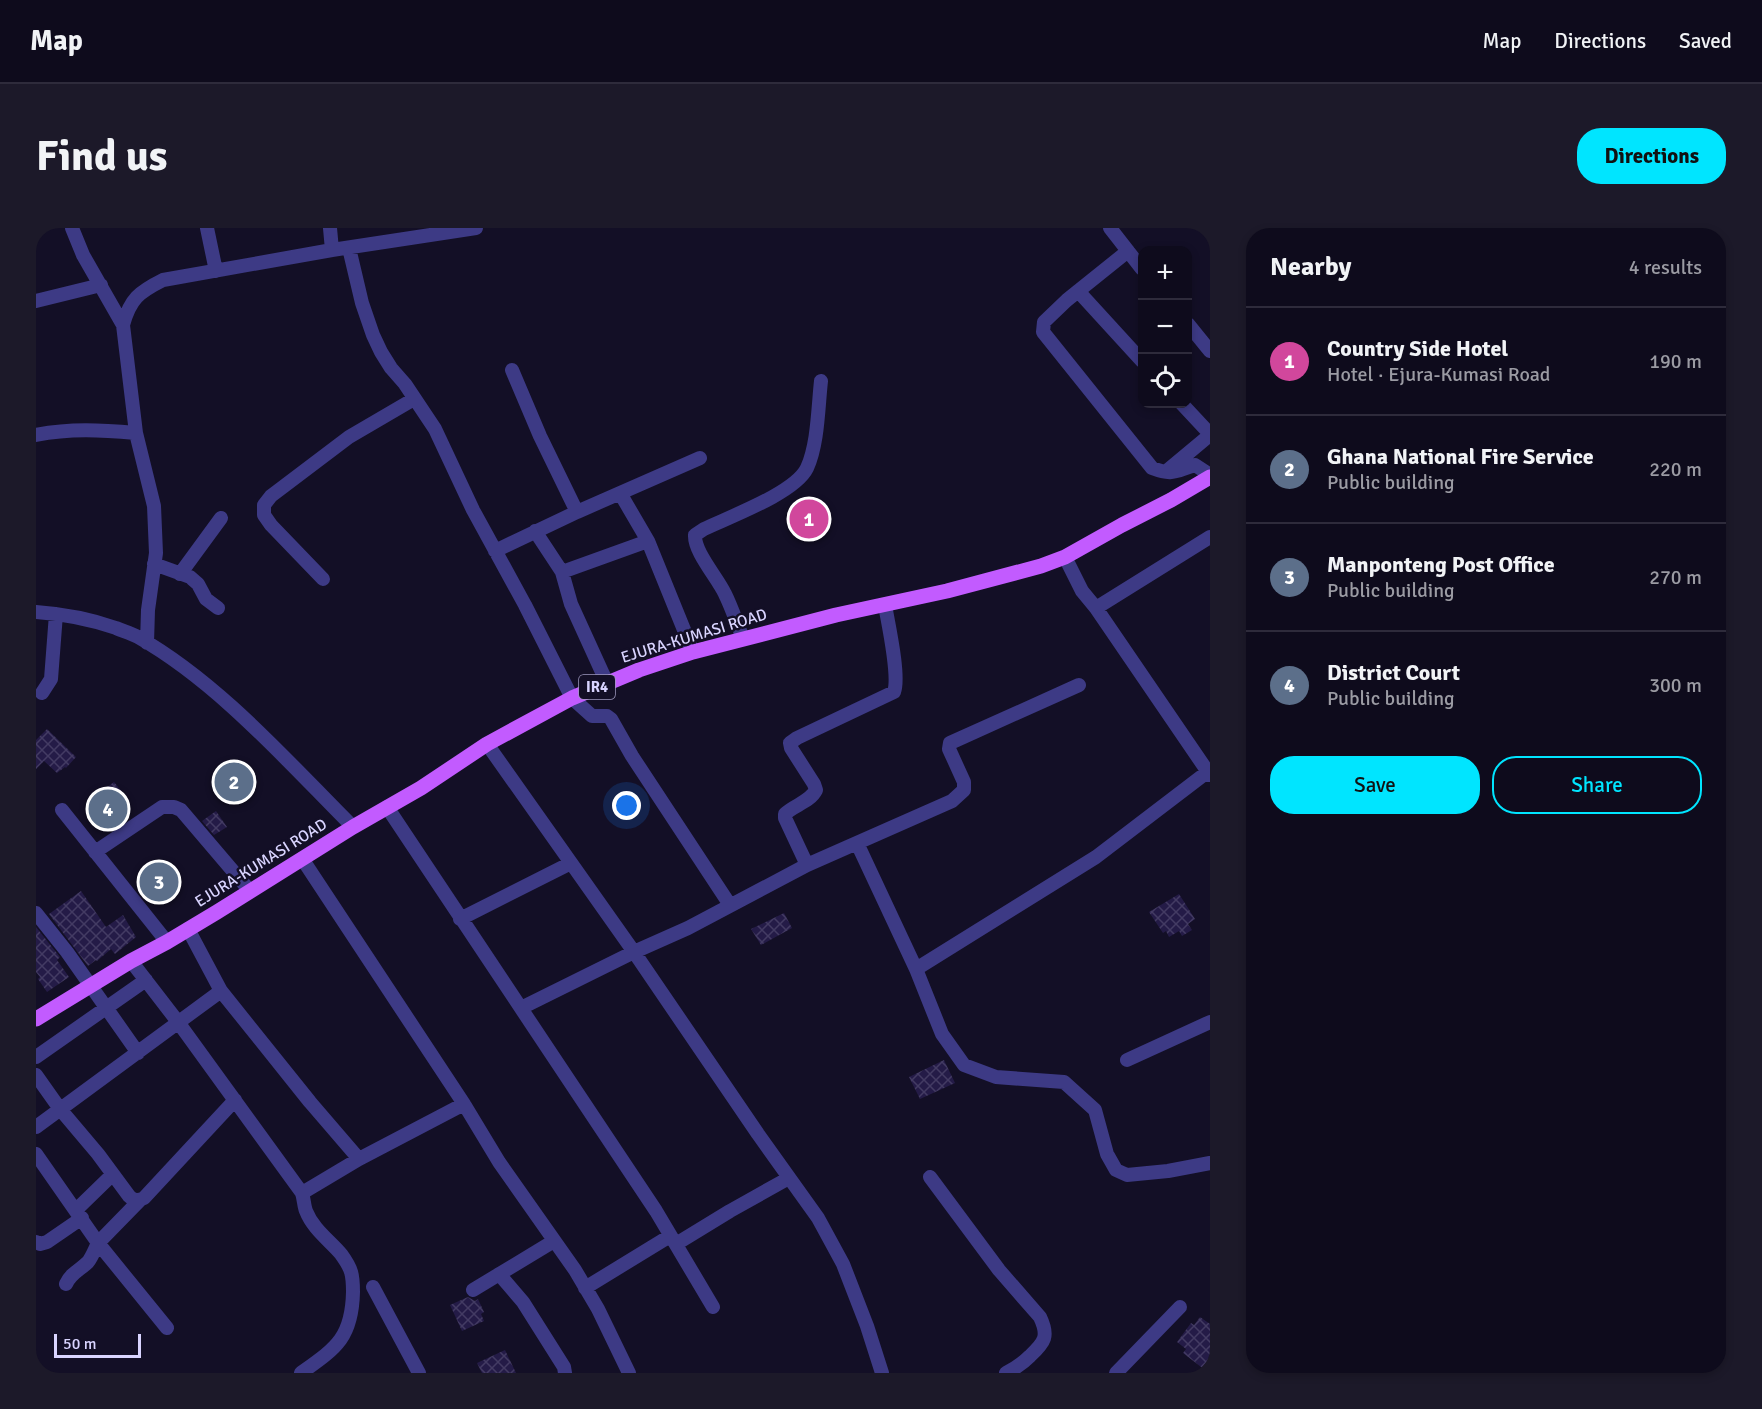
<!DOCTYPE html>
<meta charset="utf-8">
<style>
:root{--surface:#0e0b1c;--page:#1c1929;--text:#f1f3f6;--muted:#9b9ba3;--line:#2e2b3b;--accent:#00e5ff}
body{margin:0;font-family:Signika,sans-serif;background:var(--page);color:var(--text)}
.controls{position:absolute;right:18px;top:18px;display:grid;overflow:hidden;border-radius:12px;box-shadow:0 3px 9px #0003}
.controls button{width:54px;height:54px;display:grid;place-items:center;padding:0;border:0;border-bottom:2px solid var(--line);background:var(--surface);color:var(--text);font:30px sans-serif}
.scale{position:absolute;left:18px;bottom:15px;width:87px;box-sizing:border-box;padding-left:6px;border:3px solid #d9d4ff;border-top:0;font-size:16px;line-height:21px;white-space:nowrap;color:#d9d4ff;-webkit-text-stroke:4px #130f26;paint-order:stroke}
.you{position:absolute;left:591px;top:578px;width:21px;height:21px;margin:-15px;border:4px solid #fff;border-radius:50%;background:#1a73e8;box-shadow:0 0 0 9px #1a73e833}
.badge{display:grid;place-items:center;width:39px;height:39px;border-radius:50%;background:var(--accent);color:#fff;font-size:20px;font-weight:700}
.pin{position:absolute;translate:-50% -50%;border:3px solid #fff;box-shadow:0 2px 6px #0006}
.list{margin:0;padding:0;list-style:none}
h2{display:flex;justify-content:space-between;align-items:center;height:78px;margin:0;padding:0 24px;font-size:26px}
h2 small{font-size:20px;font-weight:400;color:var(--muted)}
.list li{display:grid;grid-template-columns:39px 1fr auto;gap:18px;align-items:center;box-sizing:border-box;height:108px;padding:0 24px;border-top:2px solid var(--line)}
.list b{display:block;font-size:22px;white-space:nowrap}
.list p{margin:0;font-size:20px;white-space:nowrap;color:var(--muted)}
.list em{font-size:20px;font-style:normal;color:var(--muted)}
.actions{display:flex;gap:12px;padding:18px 24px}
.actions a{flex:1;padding:14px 0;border:2px solid var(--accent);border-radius:24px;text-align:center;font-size:21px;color:var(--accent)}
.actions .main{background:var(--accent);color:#111}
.icon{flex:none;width:33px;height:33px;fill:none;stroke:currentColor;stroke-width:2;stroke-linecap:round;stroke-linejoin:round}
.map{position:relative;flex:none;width:1174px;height:1145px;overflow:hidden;border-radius:24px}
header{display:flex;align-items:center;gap:36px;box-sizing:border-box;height:84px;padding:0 30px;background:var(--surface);border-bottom:2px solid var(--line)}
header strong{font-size:28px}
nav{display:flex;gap:33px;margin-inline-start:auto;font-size:21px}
.intro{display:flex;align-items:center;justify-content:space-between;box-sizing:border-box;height:144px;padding:0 36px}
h1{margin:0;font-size:42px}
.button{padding:15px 27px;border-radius:24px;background:var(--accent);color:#111;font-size:21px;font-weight:700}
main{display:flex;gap:36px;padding:0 36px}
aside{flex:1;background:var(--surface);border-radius:24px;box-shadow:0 3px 9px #0003}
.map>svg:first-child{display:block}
.building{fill:url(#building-cross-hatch)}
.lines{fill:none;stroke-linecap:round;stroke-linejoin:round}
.minor{stroke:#3d3a85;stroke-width:14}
.major{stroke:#c25bff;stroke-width:15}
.labels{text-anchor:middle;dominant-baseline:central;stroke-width:5;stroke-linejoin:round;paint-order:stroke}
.shield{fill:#130f26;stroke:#9e99be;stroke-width:1.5}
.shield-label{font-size:15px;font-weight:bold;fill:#d9d4ff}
.street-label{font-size:16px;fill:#d9d4ff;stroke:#130f26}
</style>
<header>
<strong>Map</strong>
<nav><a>Map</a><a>Directions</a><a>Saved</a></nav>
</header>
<div class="intro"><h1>Find us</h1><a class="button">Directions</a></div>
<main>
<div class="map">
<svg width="1174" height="1145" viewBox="0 0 1174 1145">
<defs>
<pattern id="building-cross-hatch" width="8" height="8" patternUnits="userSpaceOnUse" patternTransform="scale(1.5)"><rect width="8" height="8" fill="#241b47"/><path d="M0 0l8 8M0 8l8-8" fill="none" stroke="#433b63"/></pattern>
</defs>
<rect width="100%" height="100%" fill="#130f26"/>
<path class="building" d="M11,501L40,529L30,540L29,539L21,545L8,533L0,541V512Z
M78,554L92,571L79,581L66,563Z
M180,583L191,599L178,607L166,593Z
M45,663L70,699L87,687L100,709L79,726L75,721L61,733L60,732L52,738L13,686Z
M1143,666L1159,691L1152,696L1156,702L1146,708L1143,703L1133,709L1130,703L1127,705L1113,684Z
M748,685L756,700L725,717L715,701Z
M0,699L24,729L21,732L33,749L11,764L2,751L4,749L0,744Z
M908,832L919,855L884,871L873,849Z
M432,1069L439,1073L442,1071L448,1084L445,1086L448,1093L426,1103L414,1077Z
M1164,1089L1174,1096V1136L1169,1142L1147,1125L1150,1121L1141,1114L1155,1095L1158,1097Z
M469,1122L480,1145H446L441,1135Z"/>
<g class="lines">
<path class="minor" d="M36,0L47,27L87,97
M171,0L180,43
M294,0L296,22
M1074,0L1106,41
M313,20L326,75L337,107L345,124L355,140L369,156L399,201L437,282L489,377L536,470L556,488H571L575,491L596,528L694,677
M1092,23L1031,72L1008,94L1007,104L1116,240C1137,248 1139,243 1159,237L1174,247
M1042,63L1106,133
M0,73L65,57
M1152,96L1174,123
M476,142L504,208L541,284
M1146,176L1174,206
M0,207C34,200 66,202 100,205
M1132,242L1174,207
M584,265L612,313L657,424
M499,303L526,344L535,376L571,455
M459,323L541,284L664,230
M1029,329L1046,363L1060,380L1174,547
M118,336L154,349L162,356L170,371L182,380
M526,344L612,313
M144,346L185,290
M287,351L235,297L228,287V277L235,268L313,209L378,171
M1060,380L1174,309
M0,384C28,386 54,391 80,400C87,403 95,405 102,409C183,455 251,533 317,599
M707,410C701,396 696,380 689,366C681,349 658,324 659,307L668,301C693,289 759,265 771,240C782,216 782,180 785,153
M111,415L112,382L120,325L118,278L100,205L87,97C94,71 103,64 127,52L296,22L440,0
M6,465L15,451L20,386
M451,516L598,724L722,906L782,990L807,1036L831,1098L846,1145
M351,579L620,983L677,1079
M26,582L131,714
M821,615L880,741L906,806L928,837L960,849L1028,854L1059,882L1071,926L1080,942L1091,947L1132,943L1174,935
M59,624L126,579H138L145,582L214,663
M267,632L428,876L463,934L539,1042L562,1081L593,1145
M771,637L749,590V586C758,577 774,574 780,562L778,556L755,520L754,515L761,510L858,464C864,448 852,395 849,377
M0,685L31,724L102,825
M424,691L535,635
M152,701L185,763L274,874L323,931
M95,733L142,794L266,965C268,971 268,978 270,983C277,1001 293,1012 305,1026C316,1041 317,1047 317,1064C316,1110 300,1120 265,1145
M880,741L1060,629L1174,542
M485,780L598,724L652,700L771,637L916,573L928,562V554L913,521L914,515L1043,457
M0,829L110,752
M1091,832L1174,794
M0,847L24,881L62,926L93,968C98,973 102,973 108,970L199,872
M0,899L185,763
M0,926L62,1015C59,1021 56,1029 52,1034C44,1042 35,1045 30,1056
M894,949L963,1042L1004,1089C1013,1108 1009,1114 994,1128C987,1135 980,1140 970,1145
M266,965L323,931L428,876
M104,972L62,1015L131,1100
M40,982L76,947
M0,1014L4,1016L11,1014L46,990
M640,1016L694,983L753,950
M463,1046L487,1074L528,1139L529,1145
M337,1059L383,1145
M549,1060L634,1008
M437,1062L518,1013
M1080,1145L1144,1079"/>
<path class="major" d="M0,791L95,733L131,714L181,684L317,599L385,560L451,516L536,470L603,442L657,424L800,387L911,363L1005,338L1029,329L1086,297L1135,272L1174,249"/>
</g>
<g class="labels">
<rect class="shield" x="543" y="447" width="36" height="24" rx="4.5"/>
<g class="shield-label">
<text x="561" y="459">IR4</text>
</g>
<g class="street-label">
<text transform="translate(658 408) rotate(-17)">EJURA-KUMASI ROAD</text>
<text transform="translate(225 635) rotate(-32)">EJURA-KUMASI ROAD</text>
</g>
</g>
</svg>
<div class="controls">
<button>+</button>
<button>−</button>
<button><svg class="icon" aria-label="locate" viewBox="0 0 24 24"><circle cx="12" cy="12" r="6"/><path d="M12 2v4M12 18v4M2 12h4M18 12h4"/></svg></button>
</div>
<div class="scale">50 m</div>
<div class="you"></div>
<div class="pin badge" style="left:773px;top:291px;background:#d1479c">1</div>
<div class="pin badge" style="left:198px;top:554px;background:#5c6f8a">2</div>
<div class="pin badge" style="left:123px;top:654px;background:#5c6f8a">3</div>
<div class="pin badge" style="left:72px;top:581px;background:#5c6f8a">4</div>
</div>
<aside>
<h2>Nearby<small>4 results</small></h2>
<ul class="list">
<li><span class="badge" style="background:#d1479c">1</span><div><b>Country Side Hotel</b><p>Hotel · Ejura-Kumasi Road</p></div><em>190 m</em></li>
<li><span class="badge" style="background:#5c6f8a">2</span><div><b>Ghana National Fire Service</b><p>Public building</p></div><em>220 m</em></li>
<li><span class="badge" style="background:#5c6f8a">3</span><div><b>Manponteng Post Office</b><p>Public building</p></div><em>270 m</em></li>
<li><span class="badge" style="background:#5c6f8a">4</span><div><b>District Court</b><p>Public building</p></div><em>300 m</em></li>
</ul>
<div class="actions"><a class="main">Save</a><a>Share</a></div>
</aside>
</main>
